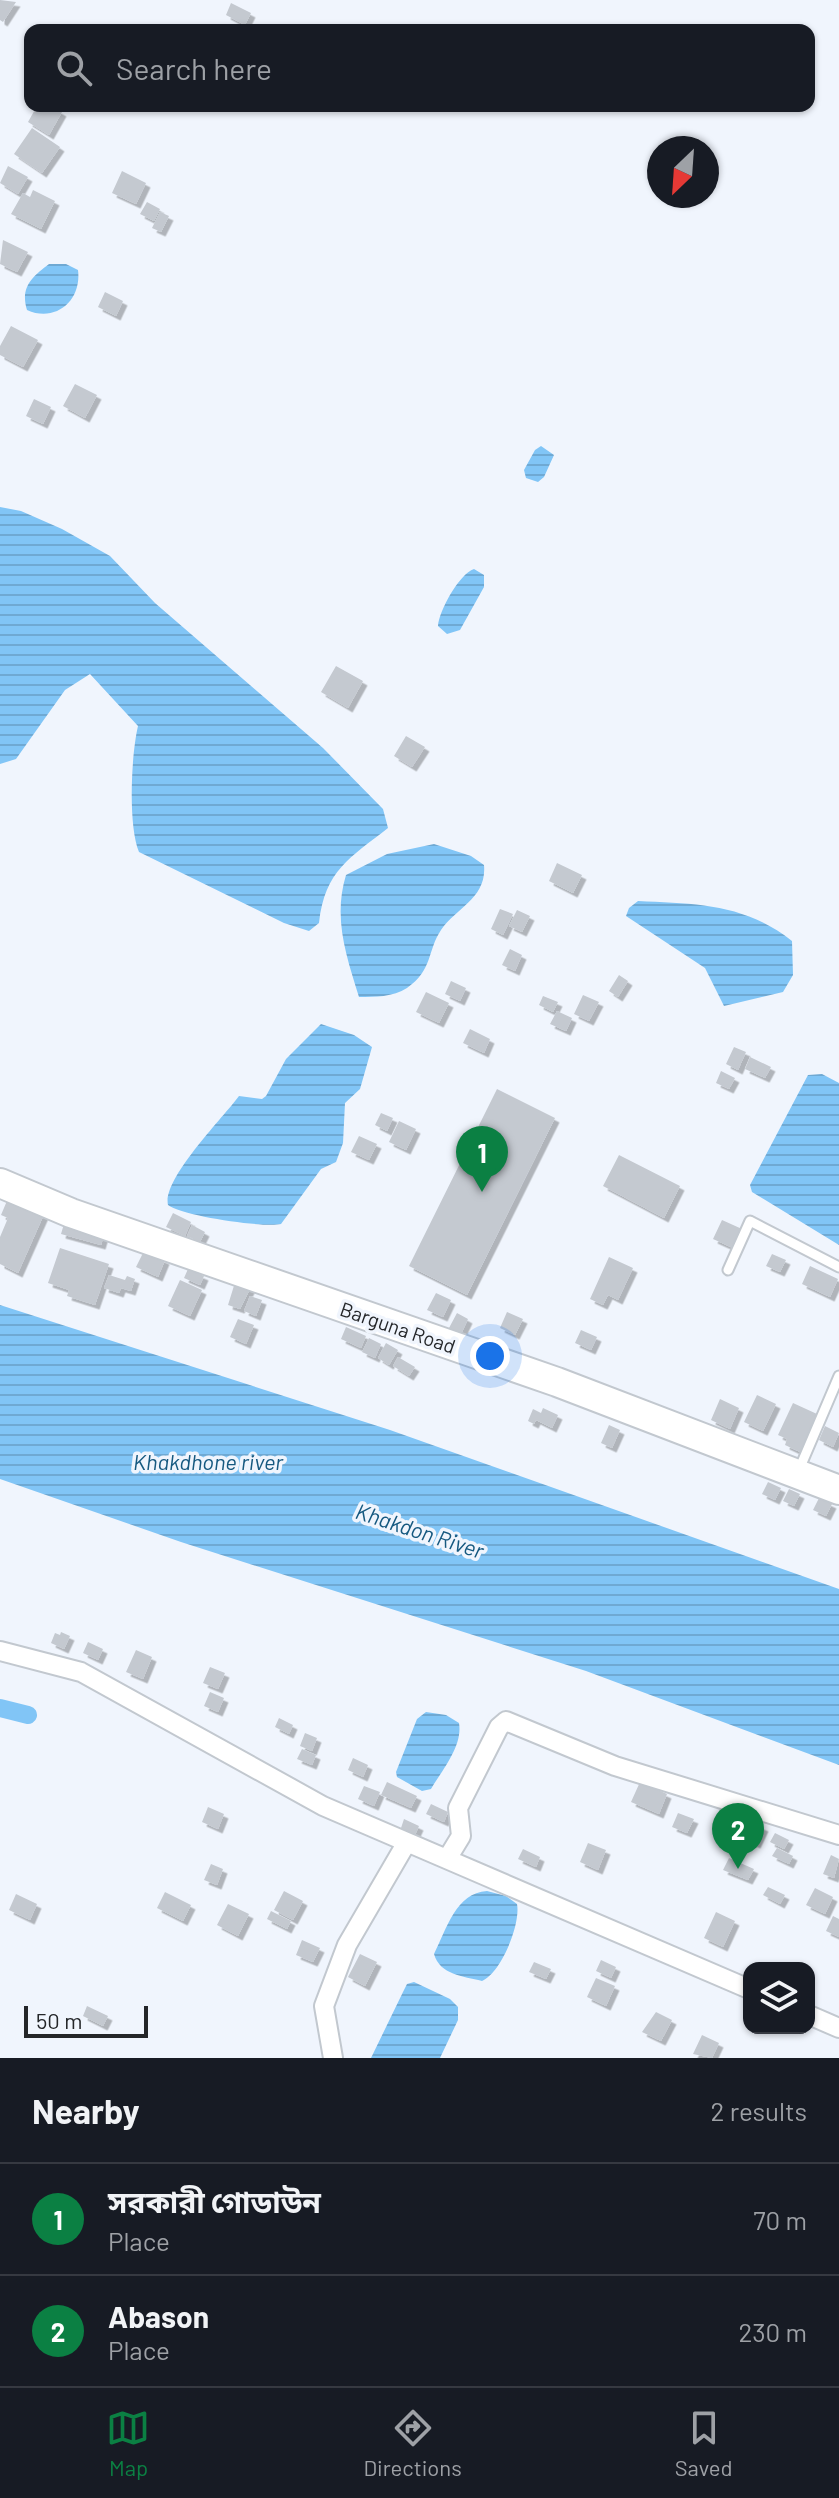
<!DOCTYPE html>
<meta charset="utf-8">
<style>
:root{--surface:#171b24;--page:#242831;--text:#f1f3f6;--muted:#9ea1a6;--line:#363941;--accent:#0b8043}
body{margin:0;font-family:Barlow,"Noto Sans Bengali",sans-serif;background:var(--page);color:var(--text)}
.controls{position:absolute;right:24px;bottom:24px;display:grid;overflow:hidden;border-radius:16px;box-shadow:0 2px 6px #0004}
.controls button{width:72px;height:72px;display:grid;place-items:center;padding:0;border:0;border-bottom:2px solid var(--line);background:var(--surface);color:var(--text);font:40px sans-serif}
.compass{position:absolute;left:647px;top:136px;width:72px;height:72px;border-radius:50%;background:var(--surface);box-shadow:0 2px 6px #0004;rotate:205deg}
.scale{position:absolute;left:24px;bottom:20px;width:124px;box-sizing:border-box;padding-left:8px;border:4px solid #242629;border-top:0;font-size:22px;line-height:28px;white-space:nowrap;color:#242629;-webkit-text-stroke:6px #f0f5fd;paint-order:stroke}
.you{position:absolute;left:490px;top:1356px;width:28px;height:28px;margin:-20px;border:6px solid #fff;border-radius:50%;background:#1a73e8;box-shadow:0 0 0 12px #1a73e833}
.badge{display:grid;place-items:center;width:52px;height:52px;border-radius:50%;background:var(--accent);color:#fff;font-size:26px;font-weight:700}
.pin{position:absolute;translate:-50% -66px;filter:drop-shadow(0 2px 4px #0008)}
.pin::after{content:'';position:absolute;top:42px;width:28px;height:24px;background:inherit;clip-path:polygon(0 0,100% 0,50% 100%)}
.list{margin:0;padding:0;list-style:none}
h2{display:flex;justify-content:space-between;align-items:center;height:104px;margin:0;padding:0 32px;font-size:34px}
h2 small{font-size:26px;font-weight:400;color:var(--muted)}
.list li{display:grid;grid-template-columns:52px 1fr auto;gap:24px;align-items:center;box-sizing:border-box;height:112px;padding:0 32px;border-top:2px solid var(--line)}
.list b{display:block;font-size:30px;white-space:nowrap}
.list p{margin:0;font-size:26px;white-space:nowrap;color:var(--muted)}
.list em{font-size:26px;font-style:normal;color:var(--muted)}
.icon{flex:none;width:44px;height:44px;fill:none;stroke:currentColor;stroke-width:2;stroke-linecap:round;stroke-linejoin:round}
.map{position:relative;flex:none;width:839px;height:2058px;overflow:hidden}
.search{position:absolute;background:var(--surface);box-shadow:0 2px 6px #0004;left:24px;right:24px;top:24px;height:88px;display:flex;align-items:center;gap:20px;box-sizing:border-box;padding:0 28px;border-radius:16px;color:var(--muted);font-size:30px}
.sheet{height:328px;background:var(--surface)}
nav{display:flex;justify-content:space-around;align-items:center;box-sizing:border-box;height:112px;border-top:2px solid var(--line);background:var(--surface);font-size:22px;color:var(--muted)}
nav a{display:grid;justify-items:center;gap:4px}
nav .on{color:var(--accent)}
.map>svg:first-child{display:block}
.water{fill:url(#water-rules)}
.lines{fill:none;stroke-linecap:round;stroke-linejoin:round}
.canal{stroke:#81c5f6;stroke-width:18}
.building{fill:#c4c9d0;filter:url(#shadow)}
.service-casing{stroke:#c2c8cf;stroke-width:13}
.minor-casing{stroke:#c2c8cf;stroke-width:22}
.primary-casing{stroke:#c2c8cf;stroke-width:32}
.service{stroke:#fff;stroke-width:9}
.minor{stroke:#fff;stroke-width:18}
.primary{stroke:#fff;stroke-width:28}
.labels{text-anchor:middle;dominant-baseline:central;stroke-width:7;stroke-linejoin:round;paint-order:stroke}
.street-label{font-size:20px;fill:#242629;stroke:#f0f5fd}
.water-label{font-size:22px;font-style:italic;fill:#165980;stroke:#f0f5fd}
</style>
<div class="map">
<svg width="839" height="2058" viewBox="0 0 839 2058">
<defs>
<pattern id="water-rules" width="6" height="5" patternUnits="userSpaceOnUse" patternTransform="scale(2)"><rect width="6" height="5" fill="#81c5f6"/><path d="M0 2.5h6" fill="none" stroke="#6fa9d3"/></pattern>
<filter id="shadow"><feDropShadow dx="4.5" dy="4.5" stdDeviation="0" flood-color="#0004"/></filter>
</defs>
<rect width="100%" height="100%" fill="#f0f5fd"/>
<path class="water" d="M49,264H66L78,270C82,301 55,323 27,310C20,287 32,277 49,264Z
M541,446L554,455L544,477L538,482L526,478L524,470L535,450Z
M0,507L21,511L62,529L110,556L155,603L323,748L383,809L388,828C350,858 325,870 319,923L309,931L284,923L139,852C128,826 131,756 138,726L90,674L65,690L16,759L0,764Z
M474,569L484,575V587L460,630L447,634L438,626C439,611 459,574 474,569Z
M434,844L471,856L484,865C487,898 457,907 441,930C427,951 433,970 407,988C393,997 375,997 359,997C346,955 333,918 346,875L387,854Z
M638,901C697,904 743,903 792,941L793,975L783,992L724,1006L705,968L626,916L629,908Z
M321,1024L354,1035L372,1047L360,1089L345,1103L343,1143L336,1162L321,1169L281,1224C264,1228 182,1216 168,1205C162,1179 223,1118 239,1096L262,1099L266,1096L286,1059Z
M822,1074L839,1083V1245L752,1192L750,1185L808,1075Z
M0,1305L390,1430L839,1589V1765L586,1671L181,1542L0,1479Z
M426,1712L446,1715L459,1723C463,1746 442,1770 431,1789L422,1791L397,1777L396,1772L417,1719Z
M487,1891L506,1896L517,1904C521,1924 501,1973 482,1981C463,1976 440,1975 434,1954C447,1928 456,1893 487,1891Z
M414,1982L450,1999L458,2007V2020L440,2058H371L403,1992L407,1984Z"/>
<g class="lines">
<path class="canal" d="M0,1708L28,1715"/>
</g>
<path class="building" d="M0,0L16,2L3,22L0,20Z
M231,3L251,13L245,25L226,15Z
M37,106H51L62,112L49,135L28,122Z
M32,128L60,147L42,173L14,154Z
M8,166L28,177L18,194L0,183Z
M122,171L146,183L136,204L112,193Z
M33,190L55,201L41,229L11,214L23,193L30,197Z
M147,202L160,209L154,221L140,214Z
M160,212L169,216L161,232L152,228Z
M3,240L28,252L17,272L0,264Z
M105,292L123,301L116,316L98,307Z
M11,326L38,340L23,367L0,355V346Z
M75,384L97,395L85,418L63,406Z
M34,399L51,407L43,424L26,416Z
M336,666L363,681L348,708L321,692Z
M406,736L425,747L412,767L394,756Z
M557,863L582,875L573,893L549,881Z
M500,909L513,914L503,935L491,929Z
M517,910L530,916L522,932L509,926Z
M510,949L522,955L515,971L502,965Z
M619,975L628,981L618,997L609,991Z
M451,981L466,988L460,1001L445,994Z
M426,992L449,1003L439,1023L416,1012Z
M583,995L599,1002L589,1021L574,1014Z
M543,996L558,1002L553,1012L539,1005Z
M557,1011L572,1018L566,1031L550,1024Z
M470,1029L490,1039L484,1053L463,1043Z
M734,1047L746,1052L738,1070L726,1064Z
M750,1057L771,1067L765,1078L745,1069Z
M721,1071L735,1078L729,1089L716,1083Z
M497,1089L555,1118L467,1295L409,1266Z
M381,1113L393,1118L387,1131L375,1125Z
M399,1121L416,1129L406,1150L389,1142Z
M359,1136L377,1144L369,1160L351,1152Z
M619,1155L680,1186L664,1218L603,1186Z
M9,1196L45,1212L18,1273L0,1264V1237L8,1218L1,1215Z
M173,1213L191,1222L185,1236L166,1227Z
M66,1217L106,1228L101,1245L61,1234Z
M722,1220L742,1229L733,1248L713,1239Z
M192,1225L205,1232L200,1242L187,1236Z
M60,1248L109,1264L95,1305L67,1296L69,1290L48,1283Z
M144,1251L165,1260L158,1277L136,1267Z
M772,1254L786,1260L780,1272L766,1266Z
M609,1257L633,1268L618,1300L608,1295L603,1305L590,1299Z
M810,1266L838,1279L830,1297L802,1284Z
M188,1269L204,1276L200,1285L184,1278Z
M109,1275L125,1280L127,1276L135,1279L131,1291L121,1288L119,1293L104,1288Z
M237,1276L253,1283L240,1309L228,1305Z
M180,1280L202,1290L190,1316L168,1306Z
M436,1293L451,1300L443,1317L427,1310Z
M250,1296L262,1300L256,1316L244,1311Z
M507,1312L523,1319L515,1335L500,1328Z
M457,1313L468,1319L461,1334L449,1328Z
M238,1319L254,1325L246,1344L230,1337Z
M346,1327L366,1336L361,1348L341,1339Z
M581,1330L597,1337L591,1350L575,1343Z
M369,1338L381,1344L375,1358L362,1352Z
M386,1343L398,1350L389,1365L378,1358Z
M398,1357L415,1367L409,1376L393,1366Z
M757,1395L776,1404L763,1431L744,1422Z
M720,1399L739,1408L730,1429L711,1420Z
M793,1403L817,1414L800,1452L785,1445L787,1439L778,1435Z
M543,1408L558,1415L552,1428L536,1420L534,1424L528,1421L533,1409L541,1413Z
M609,1425L620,1430L612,1448L601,1443Z
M825,1426L839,1433L833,1447L819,1440Z
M768,1482L781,1488L775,1500L762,1494Z
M789,1489L800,1494L794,1506L783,1501Z
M819,1498L832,1504L826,1516L813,1510Z
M61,1632L70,1636L64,1649L51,1643L55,1633L60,1635Z
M88,1642L103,1649L98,1660L83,1653Z
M136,1650L152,1657L143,1679L126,1672Z
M210,1667L225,1673L218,1689L203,1683Z
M210,1692L224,1698L218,1712L204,1706Z
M279,1718L293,1725L289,1734L275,1727Z
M305,1733L317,1738L312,1751L300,1746Z
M302,1749L316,1755L312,1765L297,1759Z
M353,1758L368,1765L363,1777L348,1770Z
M387,1782L417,1796L411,1808L381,1795Z
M640,1782L667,1794L659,1814L631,1802Z
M364,1786L380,1792L374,1806L358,1799Z
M431,1804L448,1812L444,1822L426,1814Z
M208,1807L224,1814L218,1829L202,1822Z
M678,1813L694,1819L687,1833L672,1827Z
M404,1819L419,1826L414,1837L400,1831Z
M749,1821L764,1827L756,1844L742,1838Z
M775,1833L789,1840L784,1849L770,1842Z
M588,1843L606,1850L598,1870L580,1862Z
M777,1848L793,1856L789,1864L772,1856Z
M523,1849L540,1857L536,1867L518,1859Z
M831,1855L839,1859L834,1878L823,1874Z
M729,1858L754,1869L748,1880L723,1870Z
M211,1864L223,1869L217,1885L204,1880Z
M768,1887L785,1895L780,1904L763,1895Z
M815,1888L833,1897L825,1914L806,1905Z
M284,1891L303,1901L293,1920L274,1910Z
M165,1892L191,1905L183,1921L157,1908Z
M16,1894L37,1904L30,1920L9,1910Z
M228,1904L249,1914L238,1936L217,1925Z
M271,1911L291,1921L287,1929L267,1919Z
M716,1912L735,1921L723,1947L704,1938Z
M833,1916L839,1919V1937L826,1931Z
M302,1940L320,1948L313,1962L296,1955Z
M360,1954L377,1962L365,1986L348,1977Z
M601,1960L616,1967L611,1978L596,1971Z
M534,1962L551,1969L546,1979L529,1972Z
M596,1978L615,1986L606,2006L587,1997Z
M87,2006L108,2016L103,2026L83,2016Z
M656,2012L672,2020L661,2041L642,2032Z
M702,2035L719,2043L712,2058L693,2054Z"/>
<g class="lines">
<defs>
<path id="service" d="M728,1270L750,1221L839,1267
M798,1472L839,1376"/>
<path id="minor" d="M0,1651L81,1672L323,1806L749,1989
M447,1859L461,1836L458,1808L499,1727L506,1721L615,1766L839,1835
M809,2015L839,2028
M333,2058L324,2006L347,1945L407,1842"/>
<path id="primary" d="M0,1183L71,1213L557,1382L839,1490"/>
</defs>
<use href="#service" class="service-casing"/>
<use href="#minor" class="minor-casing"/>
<use href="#primary" class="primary-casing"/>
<use href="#service" class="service"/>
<use href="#minor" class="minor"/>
<use href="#primary" class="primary"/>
</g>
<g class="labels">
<g class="street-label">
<text transform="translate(398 1327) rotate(19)">Barguna Road</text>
</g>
<g class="water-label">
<text x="208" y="1461">Khakdhone river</text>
<text transform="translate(420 1530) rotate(18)">Khakdon River</text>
</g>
</g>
</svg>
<div class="controls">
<button><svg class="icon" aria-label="layers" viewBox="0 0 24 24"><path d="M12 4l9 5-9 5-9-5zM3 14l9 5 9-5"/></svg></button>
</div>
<svg class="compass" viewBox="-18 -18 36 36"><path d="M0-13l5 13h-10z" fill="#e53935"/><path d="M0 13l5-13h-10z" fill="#9ea1a6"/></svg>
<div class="scale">50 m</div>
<div class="you"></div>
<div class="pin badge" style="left:482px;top:1192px">1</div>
<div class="pin badge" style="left:738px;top:1869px">2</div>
<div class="search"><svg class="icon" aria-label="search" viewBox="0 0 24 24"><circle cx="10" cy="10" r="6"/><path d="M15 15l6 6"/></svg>Search here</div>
</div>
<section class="sheet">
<h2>Nearby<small>2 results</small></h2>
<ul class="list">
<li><span class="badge">1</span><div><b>সরকারী গোডাউন</b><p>Place</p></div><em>70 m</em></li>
<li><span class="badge">2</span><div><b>Abason</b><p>Place</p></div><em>230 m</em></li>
</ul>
</section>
<nav>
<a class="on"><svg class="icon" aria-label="map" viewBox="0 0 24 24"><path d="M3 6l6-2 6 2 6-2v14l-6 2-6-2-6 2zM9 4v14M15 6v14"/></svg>Map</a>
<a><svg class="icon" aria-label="directions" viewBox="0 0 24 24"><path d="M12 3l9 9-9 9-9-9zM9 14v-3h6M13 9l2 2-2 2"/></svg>Directions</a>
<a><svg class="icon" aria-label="saved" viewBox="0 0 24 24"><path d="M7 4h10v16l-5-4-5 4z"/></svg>Saved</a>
</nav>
